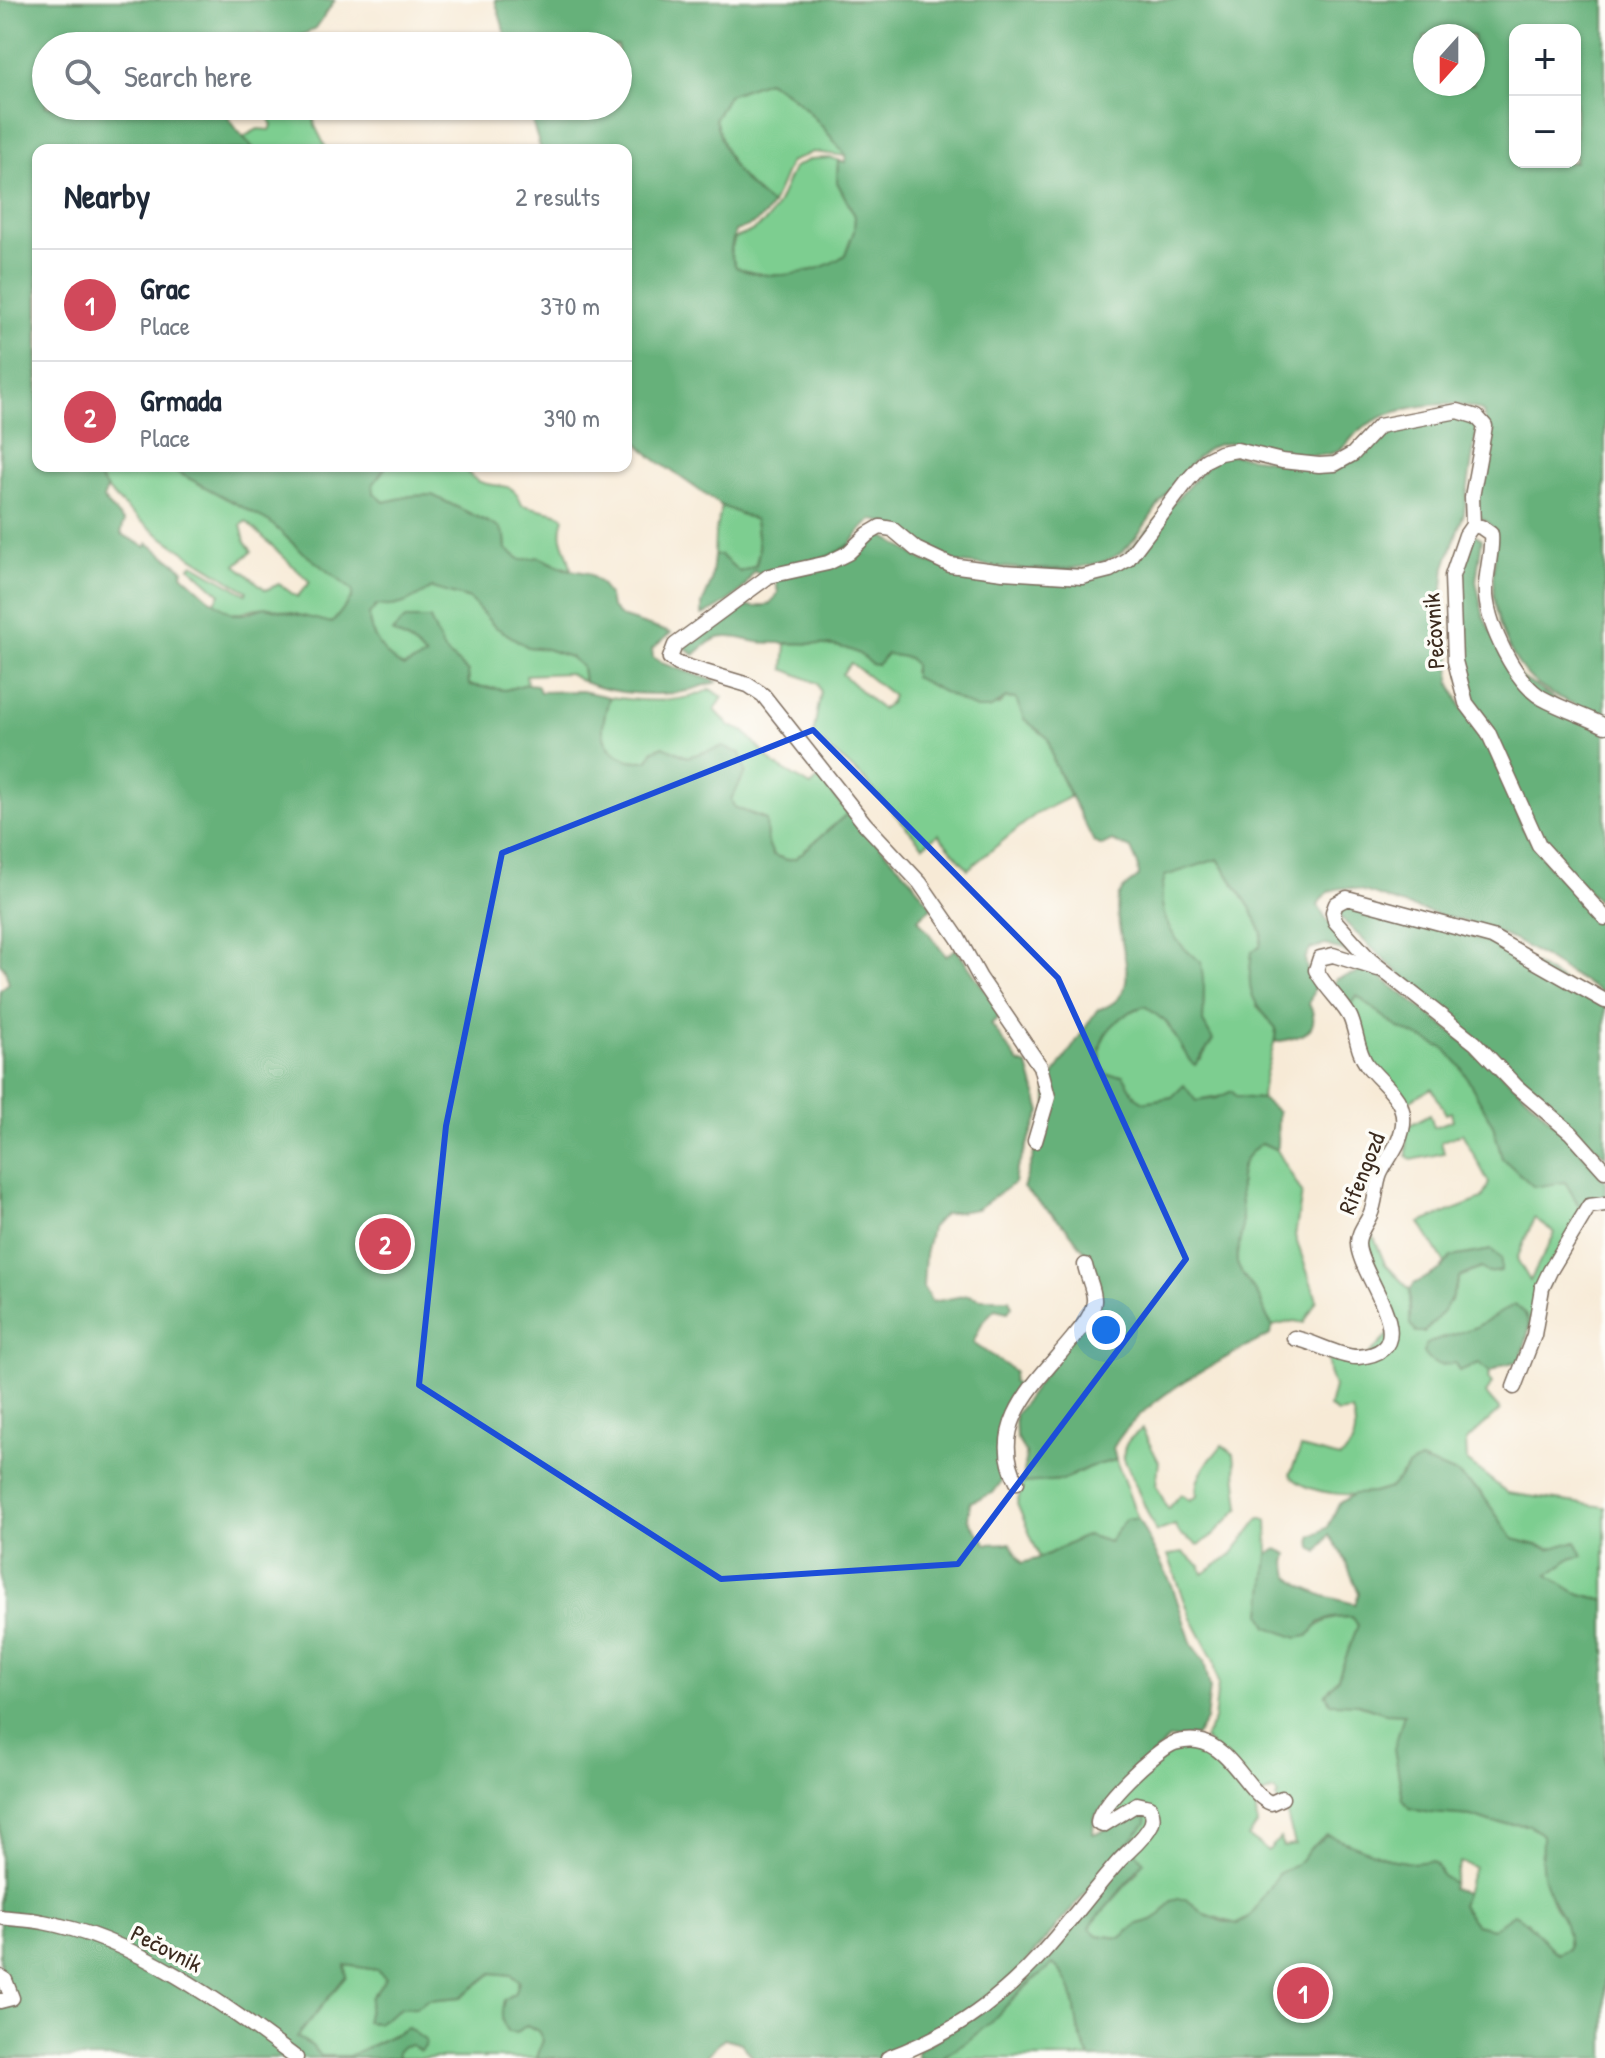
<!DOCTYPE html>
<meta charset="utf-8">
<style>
:root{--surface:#fff;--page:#f6f6f7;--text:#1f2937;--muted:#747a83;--line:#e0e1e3;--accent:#d1495b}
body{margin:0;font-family:"Patrick Hand",sans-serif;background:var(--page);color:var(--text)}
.controls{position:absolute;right:24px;top:24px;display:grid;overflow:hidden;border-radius:16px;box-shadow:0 2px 6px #0004}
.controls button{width:72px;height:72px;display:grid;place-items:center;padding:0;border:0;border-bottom:2px solid var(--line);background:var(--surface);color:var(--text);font:40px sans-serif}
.compass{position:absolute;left:1413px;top:24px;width:72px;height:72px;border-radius:50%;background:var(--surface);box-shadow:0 2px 6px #0004;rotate:201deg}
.you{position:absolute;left:1106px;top:1330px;width:28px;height:28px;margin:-20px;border:6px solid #fff;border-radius:50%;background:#1a73e8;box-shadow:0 0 0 12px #1a73e833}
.badge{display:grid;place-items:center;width:52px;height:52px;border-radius:50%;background:var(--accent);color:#fff;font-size:26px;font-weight:700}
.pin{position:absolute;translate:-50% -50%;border:4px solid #fff;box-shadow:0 2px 8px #0006}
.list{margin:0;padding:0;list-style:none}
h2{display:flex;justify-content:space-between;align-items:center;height:104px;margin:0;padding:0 32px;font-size:34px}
h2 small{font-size:26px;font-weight:400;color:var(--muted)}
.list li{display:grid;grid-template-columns:52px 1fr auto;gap:24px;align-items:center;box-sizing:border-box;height:112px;padding:0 32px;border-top:2px solid var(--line)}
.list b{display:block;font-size:30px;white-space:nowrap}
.list p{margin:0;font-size:26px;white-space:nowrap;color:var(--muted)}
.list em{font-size:26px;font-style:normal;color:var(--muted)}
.icon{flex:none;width:44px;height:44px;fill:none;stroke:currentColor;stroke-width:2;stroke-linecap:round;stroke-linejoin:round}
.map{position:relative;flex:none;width:1605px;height:2058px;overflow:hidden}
.search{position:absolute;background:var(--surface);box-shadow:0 2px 6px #0004;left:32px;top:32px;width:600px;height:88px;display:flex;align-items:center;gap:20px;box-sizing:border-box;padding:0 28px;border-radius:44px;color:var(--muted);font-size:30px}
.panel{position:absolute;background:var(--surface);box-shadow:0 2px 6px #0004;left:32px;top:144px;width:600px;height:328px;border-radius:16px}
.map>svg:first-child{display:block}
.green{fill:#7dce90;stroke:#5c7c57;stroke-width:2;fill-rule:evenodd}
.forest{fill:#66b17a;stroke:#506e4c;stroke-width:2;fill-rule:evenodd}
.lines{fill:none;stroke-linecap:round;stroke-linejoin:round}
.street-casing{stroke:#7d6d5e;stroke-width:17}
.street{stroke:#fff;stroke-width:14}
.marked{fill:none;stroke:#1d4ed8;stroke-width:6;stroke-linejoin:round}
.labels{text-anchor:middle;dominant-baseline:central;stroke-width:7;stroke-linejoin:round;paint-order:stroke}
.street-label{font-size:24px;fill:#3b2a1e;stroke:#fdfcf7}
</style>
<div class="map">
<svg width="1605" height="2058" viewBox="0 0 1605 2058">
<rect width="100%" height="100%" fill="#fdfcf7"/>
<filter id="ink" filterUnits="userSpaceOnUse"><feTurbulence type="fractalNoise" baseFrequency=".0125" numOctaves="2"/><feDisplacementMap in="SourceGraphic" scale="16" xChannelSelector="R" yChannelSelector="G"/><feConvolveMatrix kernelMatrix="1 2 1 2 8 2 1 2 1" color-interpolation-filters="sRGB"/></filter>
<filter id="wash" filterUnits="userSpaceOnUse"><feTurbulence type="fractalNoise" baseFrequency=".006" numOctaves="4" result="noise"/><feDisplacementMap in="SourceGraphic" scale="32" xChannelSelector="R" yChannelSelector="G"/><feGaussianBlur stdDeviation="1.8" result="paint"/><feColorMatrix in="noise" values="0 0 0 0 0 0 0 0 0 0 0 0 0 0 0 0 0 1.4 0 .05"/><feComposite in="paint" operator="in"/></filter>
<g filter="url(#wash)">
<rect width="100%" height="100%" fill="#f7ead6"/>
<path class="green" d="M767,81C801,97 823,127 846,156L813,152L790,162L772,205C736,177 727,163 715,119L728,95Z
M271,106H309L313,110L315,126L327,150H255L243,137L258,129L270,130L272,125L269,119L274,114Z
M830,158L838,160L837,182L855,216L854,231L845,255C816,275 768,282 736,267L730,253L735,238C780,223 775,203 794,167L811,159Z
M91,466H166L202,483L270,522L300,550L345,583L352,590V598L332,623C310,620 290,610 268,608C244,604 243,624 214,603L220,594L190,567L193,564L246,594L247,591C202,564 114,513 91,466ZM246,521L310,582L297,597L279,584L266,590L236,565L252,551L245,542L241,525Z
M386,466H462C468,473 474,481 483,483C503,489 512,479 522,505L560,514L564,518C556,542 569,548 571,570L539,558L521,560L506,549L505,537L500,528L432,495L411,496L384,502L374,493L373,485Z
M722,506L755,520L759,551L755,566L740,572L720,555L714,556L715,534Z
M432,588L470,599L494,626L528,647L546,649L570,657L582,667L584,682L569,673L526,675L527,684L505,690L469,685L468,672L444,651L392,632L412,643L426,658L402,667C385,656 369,636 369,615L377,605Z
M803,643C826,646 856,644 871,664L877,665L887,653L909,658L915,664L913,672L976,709L999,705L1006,698L1016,699L1024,719L1048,738L1054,763L1070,797L1036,814L968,869L938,834L923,846L863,778L813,735L821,692L817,683L784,669L786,644ZM851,663L893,696L890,703L881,709L842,674Z
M710,689L723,697L715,710L730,726L745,732L775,765L811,786L819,778L848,813L796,858L787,860L773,855L767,841L762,817L734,808L731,799L746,772L722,747L687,757L663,746L654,750L648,760C628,764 606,754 603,731C602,721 607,707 609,697C640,701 682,705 710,689Z
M1217,858L1251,909L1262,933L1257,1006L1276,1028C1275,1053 1262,1074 1262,1099L1223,1096L1196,1101L1172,1097L1144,1102L1136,1097L1123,1075H1108L1102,1069C1101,1063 1100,1055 1100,1049C1103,1027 1127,1011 1146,1006L1167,1023L1190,1061L1201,1059L1212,1040L1203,1022L1204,988L1164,920L1160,892L1164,876Z
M1357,996L1397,1027L1445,1048L1461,1067L1493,1125L1502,1158L1565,1181L1580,1207L1530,1328L1488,1320L1476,1327L1427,1344L1455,1363L1459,1371L1479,1363L1490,1372L1488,1378L1492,1383L1486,1394L1500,1410L1466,1441L1467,1461L1508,1493L1605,1507V1601L1575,1592L1547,1575L1570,1559L1582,1556L1513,1539L1481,1493L1457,1474L1420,1460C1407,1467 1402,1478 1392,1486C1372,1501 1302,1496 1290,1474L1301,1448L1340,1458C1356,1447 1358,1429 1352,1411L1337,1413L1329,1407L1334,1387L1329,1372L1327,1350L1367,1357L1394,1329V1315L1361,1246L1363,1235L1372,1233L1385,1264L1410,1290V1324L1451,1301L1459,1277L1481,1268L1491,1250L1452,1257L1445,1264L1420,1223L1482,1199L1489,1183L1462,1133L1441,1142L1444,1153L1412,1160L1407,1156L1406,1127L1430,1114L1434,1127L1453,1120L1451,1112L1446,1114L1432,1088L1405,1103L1370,1061L1348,1007ZM1534,1218L1555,1233L1530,1281L1517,1259Z
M1262,1143L1277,1150L1302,1193L1295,1236L1317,1300L1304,1323L1294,1321L1273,1326C1265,1317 1265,1310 1260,1299C1254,1286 1240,1276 1237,1263C1235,1251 1242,1238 1242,1226C1243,1193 1228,1165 1262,1143Z
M1142,1429L1159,1462L1156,1485L1168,1509L1181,1494L1190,1501L1197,1496C1193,1475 1210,1461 1222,1445L1234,1454L1240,1508L1213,1535L1199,1545L1180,1534L1175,1525L1156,1532L1124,1459C1122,1444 1130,1438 1142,1429Z
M1116,1460L1138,1519H1126L1109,1542L1087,1535L1040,1558L1017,1504L1023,1483L1063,1480L1089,1467Z
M1260,1518L1267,1520L1268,1555L1262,1614L1308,1636C1321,1620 1330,1618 1351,1617L1358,1625L1338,1678L1326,1694L1385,1713H1404L1420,1811L1472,1816L1492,1823L1530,1825L1542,1835C1545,1854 1546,1875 1550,1894C1556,1917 1571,1919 1568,1949L1558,1954L1541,1939L1527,1921H1507L1492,1929L1476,1925L1461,1906L1474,1867L1460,1862L1453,1883L1442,1876L1436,1864L1431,1861L1412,1863L1389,1859L1327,1836L1310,1849L1301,1861L1278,1874L1250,1917L1237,1924L1205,1914L1186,1899L1171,1901L1161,1914L1152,1920L1138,1924L1120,1938L1097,1935L1088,1928L1139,1871L1105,1817L1113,1800L1151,1770L1176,1746L1207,1747L1227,1762L1255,1797L1257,1825L1248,1837L1268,1851L1280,1838L1283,1847L1295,1845L1286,1811H1283L1276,1798L1278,1796L1274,1791L1261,1795L1204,1739L1214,1720L1218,1684L1214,1661L1191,1618L1168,1555L1183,1553L1200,1566L1203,1574L1231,1555Z
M1053,1964C1074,1982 1074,2003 1078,2028C1080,2038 1086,2049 1090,2058H941C984,2033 1014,1994 1053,1964Z
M345,1965L377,1970L386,1978L371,1998L367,2022L377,2023L401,2008L416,2007L427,2000L461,1997L492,1973L511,1975L519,1981L516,1992L527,2025L539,2031L543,2040L537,2058H398L397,2052L402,2046L425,2041L408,2028L349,2056H320L312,2046L297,2037L346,1976Z"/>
<path class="forest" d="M0,0H335L316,28L285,44L257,34L243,46H46V106H220L238,131L255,150H38V466H91L107,489L103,499L124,522L121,534L146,547L148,543L183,569L182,574L211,600L233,614H244L265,607L332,623L352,598V590L300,550L270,522L166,466H348L356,469L362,466H386L373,485L374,493L384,502L411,496L432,495L500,528L505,537L506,549L521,560L539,557L565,569L588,573L601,584L609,597L611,607L621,617L671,633L652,649L653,657L664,664L718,682C707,684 697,688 687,691C658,697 611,694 584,682L582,667L570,657L546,649L528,647L494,626L470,599L432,588C414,598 400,610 377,605L369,615C369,636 385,656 403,667L426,657L412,643L392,632L405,619H430L444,651L468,672L469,685L505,690L527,684L537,685L540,692L582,691L609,697C607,707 602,721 603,731C605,754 628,764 648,760L654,750L664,746L687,757L722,747L740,753L746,772L731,799L734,807L766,820L767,841L773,855L787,860L796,858L848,813L906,873L932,907L918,919L946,956L956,949L1002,1014L991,1024L1019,1063L1028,1066L1041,1112L1016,1171L1014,1183L977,1209L944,1214L931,1228L925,1255L923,1287L932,1302L968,1295L981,1299H1009L1012,1306L1008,1312L995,1309L983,1321L973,1343L1014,1371L1012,1382L1019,1386L1007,1406L1001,1431V1482L993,1493L970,1502L968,1519L987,1544L1010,1543L1022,1563L1040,1558L1087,1535L1109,1542L1126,1519H1138L1172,1585L1192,1645L1204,1661L1210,1688L1206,1720L1196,1736L1169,1739L1094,1817L1093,1834L1112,1827L1136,1808L1146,1809V1823L1014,1976L934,2036L882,2058H754L741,2043L724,2038L704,2058H537L543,2040L538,2031L527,2025L516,2033L508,2032C500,2023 501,2011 504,2000L516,1992L519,1981L511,1975L492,1973L461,1997L428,2000L416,2007L401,2008L377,2023L366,2022L371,1998L386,1978L377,1970L345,1965L346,1976L297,2037L312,2046L320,2056H349L408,2028L426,2041L425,2047L420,2051L411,2045L403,2046L397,2052L398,2058H0V990L9,983L5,969L0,963Z
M495,0H1605V718C1587,709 1552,697 1538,685C1508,661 1493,616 1493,579C1493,565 1497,549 1495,535C1493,523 1483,519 1473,514L1486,426L1483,412C1449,396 1392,407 1361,429C1349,438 1346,451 1329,454C1295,462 1241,435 1214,446C1197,453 1175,482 1164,497C1151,515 1137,541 1119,554C1083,579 993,567 951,562C937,547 920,550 906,538C888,525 898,525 873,520C861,527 860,534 851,543C832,561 785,568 759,574L754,571C751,575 750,579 747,583C741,594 714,612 702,615V604L711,583L714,556L720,555L740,572L756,566L759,551L755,520L722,506L653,458L626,431V150H541L527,106H618V46H509ZM1515,30H1575V162H1515ZM1425,36H1473V84H1425ZM767,81C801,97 823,127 846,156L845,162L838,160L837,182L855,216L854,231L845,255C816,275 768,282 736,267L730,253L735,231C751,226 764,220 772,205C736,177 727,163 715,119L728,95Z
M1453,413L1476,422V434L1464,513L1445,567L1442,598L1451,654L1450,682L1462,708L1486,738L1523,829L1550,868L1605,923V994C1567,974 1532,946 1491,930C1462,919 1431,914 1401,904C1376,896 1334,872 1318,905L1327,920L1359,951L1356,956L1326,945L1310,949L1305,959L1307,969L1316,982L1309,1004C1324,1033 1298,1038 1275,1042L1276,1028C1248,996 1247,992 1252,951L1260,947L1262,933L1251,909L1218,859L1165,876C1154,911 1172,942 1201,962L1204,988L1203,1022L1213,1040L1195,1065L1190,1061L1167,1023L1145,1006C1127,1011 1103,1028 1100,1049C1100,1055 1101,1063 1102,1069L1108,1075H1123L1136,1097L1144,1102L1172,1097L1184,1085L1196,1101L1217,1098L1232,1091L1236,1097L1262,1099L1278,1112L1277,1150L1262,1143C1228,1165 1243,1193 1242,1227C1242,1238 1235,1251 1237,1263C1240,1276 1254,1286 1260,1299C1265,1310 1265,1317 1273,1326L1270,1335C1219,1361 1141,1398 1113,1448L1116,1460L1089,1467L1063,1480L1023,1483L1026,1454L1016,1437L1015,1415L1100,1297L1092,1274L1095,1265L1065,1226L1023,1188L1047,1114V1089L1056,1072L1097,1010C1153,995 1111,937 1118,899C1119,889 1132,883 1139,876L1138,865L1131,849L1112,841L1102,846L1094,842L1054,763L1048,738L1024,719L1016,699L1006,698L990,709H976L914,677V664L909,658L887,654L877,665L871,664C849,636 789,646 757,642C744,640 732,635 719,638C709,640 701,649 694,655L683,645L743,597L746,606L756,607L770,604L778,593L776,581L872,536L885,537L925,561L955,571L1111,570L1219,453L1330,469L1370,433Z
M1476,535L1482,539L1476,581L1484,618L1510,670L1605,732V908L1558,861L1531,822L1462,681L1458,577L1468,537Z
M1345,905L1394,919L1457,932L1486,942L1529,961L1605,1006V1156C1520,1073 1424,1002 1340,917L1339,910Z
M1363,971L1379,976C1460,1037 1542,1100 1605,1181V1198L1580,1207L1565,1182L1534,1187L1502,1158L1493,1125L1461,1067L1445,1049L1397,1027L1357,996L1348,1007L1332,986L1336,979Z
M1492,1250L1501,1259V1271L1488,1273L1481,1268L1459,1277C1451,1302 1444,1313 1424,1332H1416L1410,1324V1290L1414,1284L1441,1269L1451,1257Z
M1515,1304C1538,1322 1527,1337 1520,1361L1502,1365L1490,1372L1479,1363L1459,1371L1455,1363C1440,1366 1433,1367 1424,1353L1426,1344L1476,1327Z
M1420,1460L1457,1474L1481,1493L1513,1539L1550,1549L1576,1541L1583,1556L1570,1559L1548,1575L1575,1592L1605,1601V2058H1090C1086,2049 1080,2038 1078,2028C1074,2003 1074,1981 1053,1964L1025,1986L991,2022L970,2039L941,2058H918L917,2051L993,2005L1134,1849L1144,1862L1089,1928L1097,1935L1120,1938L1138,1924L1152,1920L1161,1914L1171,1901L1178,1899H1186L1205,1914L1221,1921L1238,1924L1250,1917L1278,1874L1301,1861L1310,1849L1327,1835L1389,1859L1412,1863L1431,1861L1436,1864L1442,1876L1453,1883L1451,1888L1465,1893L1461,1906L1476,1925L1492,1929L1514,1914C1532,1923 1542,1940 1557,1954L1568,1949C1571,1920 1551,1905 1544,1879C1540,1866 1542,1849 1542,1835L1530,1825L1492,1823L1472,1816L1429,1813L1409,1808L1403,1799L1394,1749L1404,1714L1385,1713L1359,1704L1330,1703L1326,1694L1338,1678L1358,1625L1351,1617L1332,1618L1320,1622L1308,1636L1297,1638L1268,1627L1262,1614L1268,1555L1277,1549L1288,1554L1286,1563L1289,1576L1303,1587L1324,1596L1355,1604L1359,1593L1342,1553L1329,1535L1318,1552L1312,1548L1311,1537L1328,1527L1339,1504L1354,1494L1373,1493L1390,1488L1409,1466Z"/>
</g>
<g filter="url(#ink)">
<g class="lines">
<defs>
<path id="street" d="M1605,726C1585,716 1562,709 1542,698C1515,682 1489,627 1486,596C1484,576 1493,555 1491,534L1481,527L1473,525L1466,535L1452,576L1455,661L1466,703L1488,732L1539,845L1605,918
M1605,1001L1492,937L1347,898L1336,904L1333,912L1335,921L1370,960L1475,1043L1517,1087L1571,1133L1605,1171
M1035,1141L1048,1097L1040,1066L980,978L958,938L920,883L865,824L763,695L748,685L678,664L670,658L675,645L769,576L828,563L848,553L868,534L880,527L892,529L916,549L950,565L1003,572L1082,577L1110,570L1128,559L1188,480L1206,460L1220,453L1237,450L1282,461L1319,465L1335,464L1353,454L1379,426L1458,411L1477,417L1485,426L1472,497L1473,525
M1294,1338C1313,1341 1341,1358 1358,1357C1430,1351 1357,1274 1358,1243C1358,1233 1366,1224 1370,1215C1376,1203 1375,1187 1380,1174C1385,1163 1393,1153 1398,1142C1415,1103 1388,1091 1367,1065C1357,1051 1357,1034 1351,1019C1346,1006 1325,988 1316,970L1320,958L1333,955L1378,969
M1514,1387L1534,1335L1542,1288L1550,1271L1589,1206L1605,1204
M1017,1482C986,1424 1039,1380 1073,1338C1081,1328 1093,1315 1094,1301C1095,1291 1087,1276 1085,1265
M0,1917C14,1919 29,1919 43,1922C136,1939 222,2003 296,2058
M0,1977L5,1980L12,1998L0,2001
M888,2058C926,2044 964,2024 995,1998C1044,1959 1078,1908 1119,1861C1129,1850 1144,1839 1151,1825C1154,1818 1153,1813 1150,1807L1137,1804L1103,1825L1098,1823C1097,1805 1155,1752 1172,1744C1178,1741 1190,1740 1197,1741C1231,1745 1248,1795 1271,1803L1282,1798"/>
</defs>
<use href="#street" class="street-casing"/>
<use href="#street" class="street"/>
</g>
</g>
<path class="marked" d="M813,730L1058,978L1186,1259L958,1564L721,1579L419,1385L446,1126L502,853Z"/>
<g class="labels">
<g class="street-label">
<text transform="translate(1433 631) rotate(-94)">Pečovnik</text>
<text transform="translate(1361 1173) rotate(-68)">Rifengozd</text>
<text transform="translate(167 1948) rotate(27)">Pečovnik</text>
</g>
</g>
</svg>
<div class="controls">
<button>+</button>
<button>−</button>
</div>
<svg class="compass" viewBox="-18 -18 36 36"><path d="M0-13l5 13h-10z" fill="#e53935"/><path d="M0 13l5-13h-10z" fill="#747a83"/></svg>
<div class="you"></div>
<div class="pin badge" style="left:1303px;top:1993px">1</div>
<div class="pin badge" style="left:385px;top:1244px">2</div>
<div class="search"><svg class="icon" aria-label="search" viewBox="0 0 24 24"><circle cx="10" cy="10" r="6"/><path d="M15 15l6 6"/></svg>Search here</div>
<section class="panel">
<h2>Nearby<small>2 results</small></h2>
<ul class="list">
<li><span class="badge">1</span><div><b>Grac</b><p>Place</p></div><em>370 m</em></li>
<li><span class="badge">2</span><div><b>Grmada</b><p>Place</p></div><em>390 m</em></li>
</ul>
</section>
</div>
